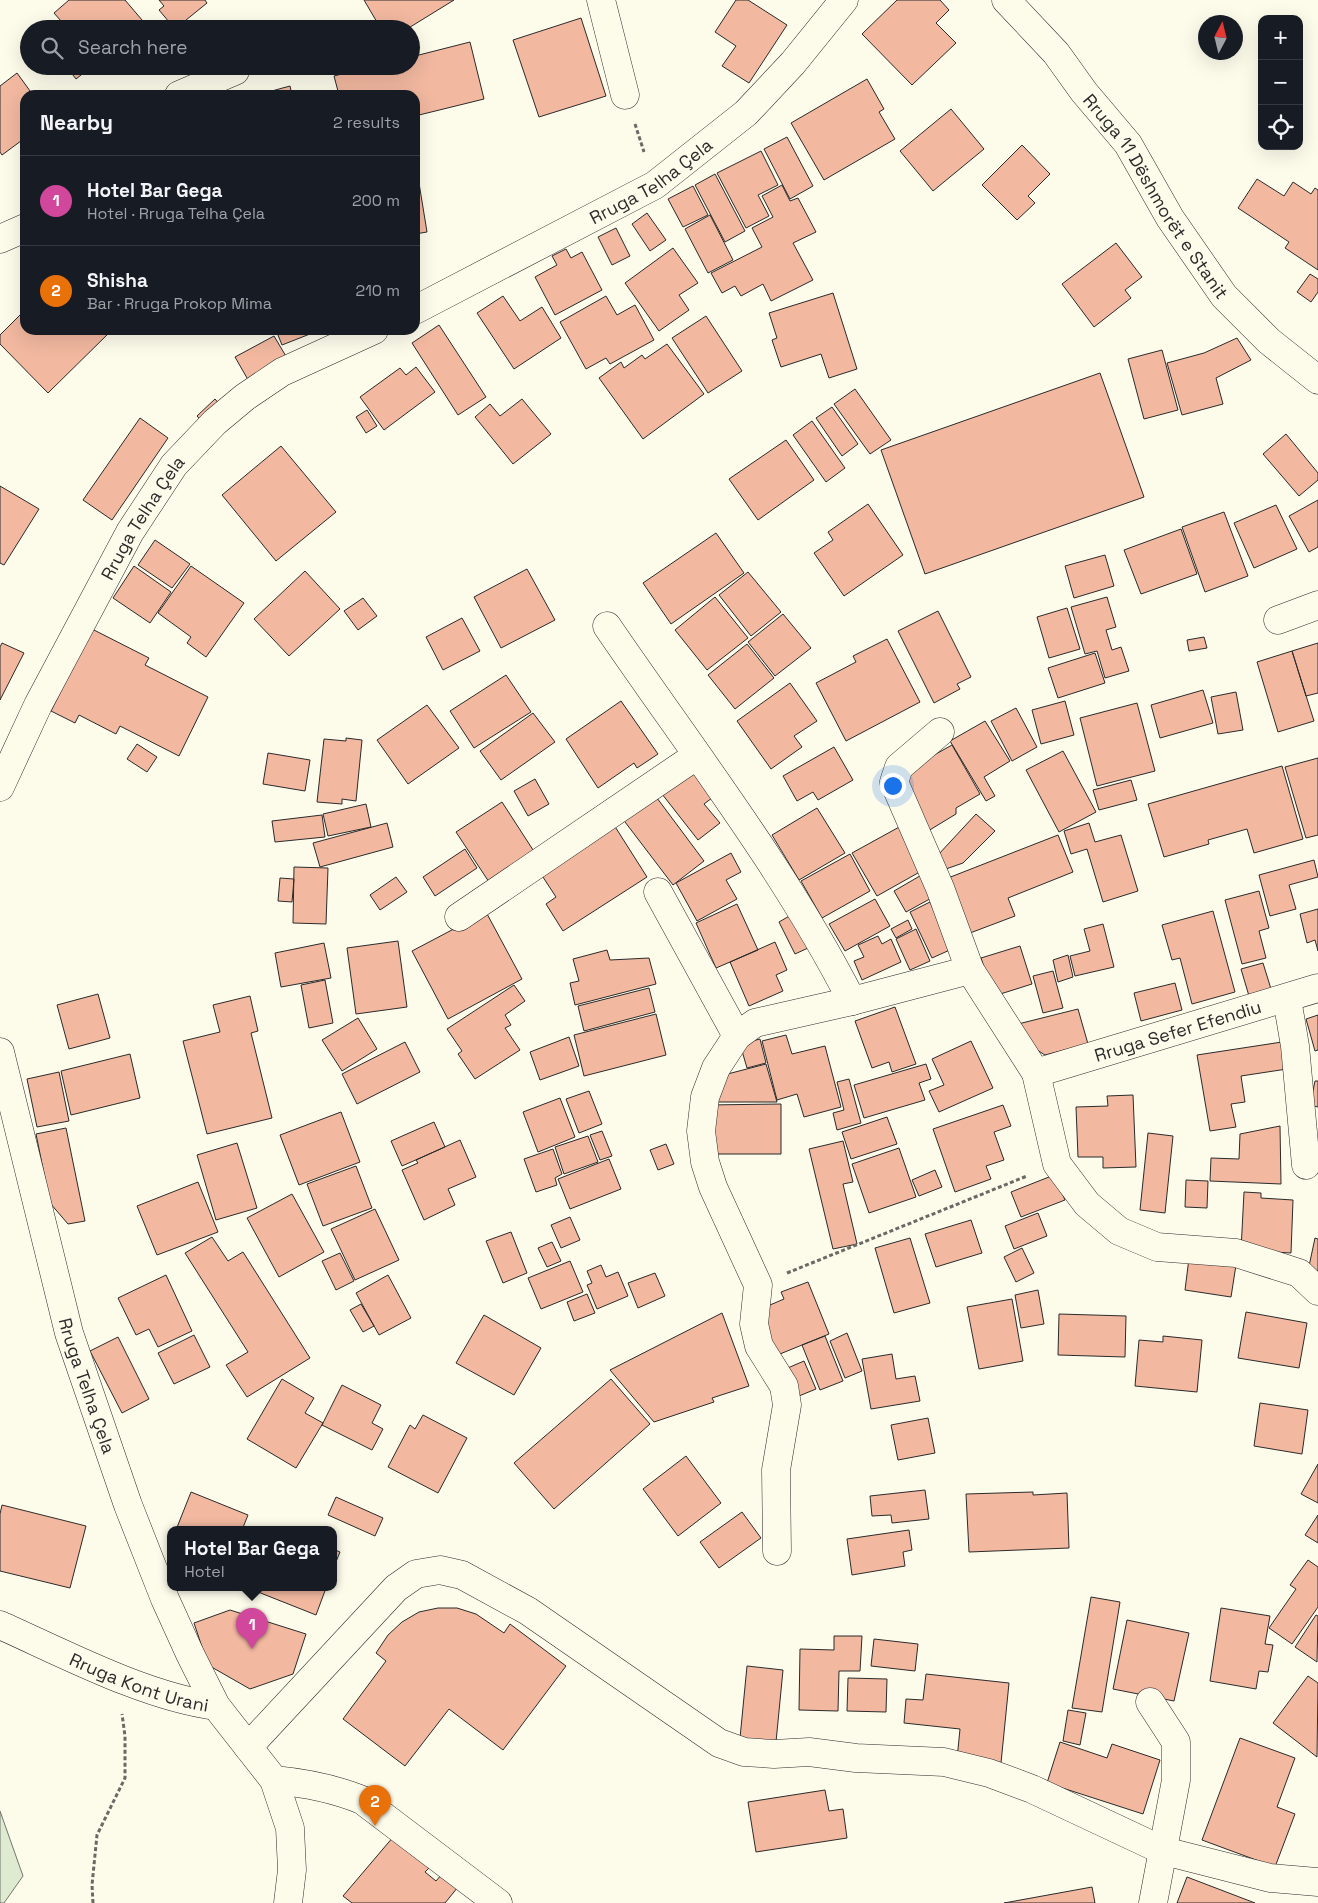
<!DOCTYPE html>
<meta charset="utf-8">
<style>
:root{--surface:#171b24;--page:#242831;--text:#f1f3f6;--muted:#9ea1a6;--line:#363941;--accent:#ea580c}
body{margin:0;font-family:"Space Grotesk",sans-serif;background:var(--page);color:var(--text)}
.controls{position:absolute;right:15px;top:15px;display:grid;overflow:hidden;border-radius:10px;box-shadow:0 5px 20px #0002}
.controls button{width:45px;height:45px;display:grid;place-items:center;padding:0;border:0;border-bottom:1px solid var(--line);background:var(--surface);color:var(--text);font:25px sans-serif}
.compass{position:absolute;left:1198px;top:15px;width:45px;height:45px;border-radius:50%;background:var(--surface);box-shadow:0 5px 20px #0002;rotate:7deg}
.you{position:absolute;left:892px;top:785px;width:18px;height:18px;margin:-12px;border:4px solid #fff;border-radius:50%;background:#1a73e8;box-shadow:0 0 0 8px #1a73e833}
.badge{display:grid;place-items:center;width:32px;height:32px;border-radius:50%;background:var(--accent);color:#fff;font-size:16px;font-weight:700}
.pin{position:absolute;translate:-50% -41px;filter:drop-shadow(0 1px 2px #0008)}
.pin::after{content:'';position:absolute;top:26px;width:18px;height:15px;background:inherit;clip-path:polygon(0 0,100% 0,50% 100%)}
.popup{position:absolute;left:167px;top:1526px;width:170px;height:65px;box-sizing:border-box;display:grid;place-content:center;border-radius:10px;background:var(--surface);filter:drop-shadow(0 1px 4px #0005);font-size:16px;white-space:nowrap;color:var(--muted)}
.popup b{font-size:19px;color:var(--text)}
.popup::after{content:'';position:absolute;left:50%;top:100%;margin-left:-10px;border:10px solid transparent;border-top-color:var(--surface)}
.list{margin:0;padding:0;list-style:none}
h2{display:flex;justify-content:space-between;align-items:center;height:65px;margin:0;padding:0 20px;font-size:21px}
h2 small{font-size:16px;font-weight:400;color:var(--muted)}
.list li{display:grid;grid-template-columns:32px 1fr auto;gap:15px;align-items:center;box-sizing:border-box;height:90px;padding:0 20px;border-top:1px solid var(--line)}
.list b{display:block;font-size:19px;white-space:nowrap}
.list p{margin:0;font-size:16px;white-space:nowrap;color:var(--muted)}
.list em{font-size:16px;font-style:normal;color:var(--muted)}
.icon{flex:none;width:28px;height:28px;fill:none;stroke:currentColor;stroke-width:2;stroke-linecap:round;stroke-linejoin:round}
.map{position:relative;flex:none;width:1318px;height:1903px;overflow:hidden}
.search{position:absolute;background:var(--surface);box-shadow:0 5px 20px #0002;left:20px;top:20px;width:400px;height:55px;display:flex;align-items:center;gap:12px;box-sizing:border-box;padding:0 18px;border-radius:28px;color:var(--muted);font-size:19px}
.panel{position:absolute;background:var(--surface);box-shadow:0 5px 20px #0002;left:20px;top:90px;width:400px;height:245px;border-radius:15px}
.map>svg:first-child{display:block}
.green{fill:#deebd1;stroke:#74746e}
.building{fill:#f2b8a0;stroke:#2b2b2b}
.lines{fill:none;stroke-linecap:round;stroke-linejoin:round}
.minor-casing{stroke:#2b2b2b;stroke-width:29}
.path{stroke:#6a6964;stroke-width:3;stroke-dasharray:4 2.5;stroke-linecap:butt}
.minor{stroke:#fdfbea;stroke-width:28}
.labels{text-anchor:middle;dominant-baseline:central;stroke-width:4;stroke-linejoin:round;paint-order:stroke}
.street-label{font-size:18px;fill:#2b2b2b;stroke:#fdfbea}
</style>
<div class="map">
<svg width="1318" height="1903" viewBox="0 0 1318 1903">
<rect width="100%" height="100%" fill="#fdfbea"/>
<path class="green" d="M0,1811L23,1876L4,1903H0Z"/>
<path class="building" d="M69,0H125L148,27L68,29L54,13Z
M159,0H205L207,3L175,29L159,10L164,6Z
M364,0H454L407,29H381Z
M736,0H748L787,25L749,83L722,66L736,46L715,32Z
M897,0H940L949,10L936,23L956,43L912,85L862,34Z
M581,18L606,96L539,117L513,40Z
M470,42L484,99L415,116V95H339L334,76L372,66H411V57Z
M66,66H90L91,67L76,79Z
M17,73L33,95H25V138L2,155L0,152V86Z
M867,79L884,109L879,112L895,139L824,180L791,123Z
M290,86L292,95H257Z
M951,109L984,149L933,191L900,151Z
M787,137L813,186L790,199L764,149Z
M1022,145L1050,174L1028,196L1035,203L1017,220L982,185Z
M761,151L778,185L758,195L769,216L746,228L717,173Z
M715,174L745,231L725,242L695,185Z
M1257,179L1284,196L1293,182L1311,194L1315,188L1318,190V270L1285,248L1289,242L1238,208Z
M415,183H419L427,232L415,234Z
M782,185L790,201L798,198L816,232L793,243L813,280L771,301L763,284L741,296L735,286L722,293L711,273L762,247L752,228L773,217L762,196Z
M693,186L708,215L683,227L668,199Z
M647,213L666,240L650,251L632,224Z
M710,215L733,260L708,273L685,229Z
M616,228L630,256L612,265L598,237Z
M1116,243L1142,277L1125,290L1131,298L1094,327L1062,284Z
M673,248L698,283L679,295L689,310L659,331L625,283Z
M566,249L571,258L582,252L602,290L555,315L535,277L557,265L552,256Z
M1310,274L1318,279V292L1311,302L1297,292Z
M833,293L857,369L829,378L821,354L781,367L772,340L777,338L769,313Z
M503,296L520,321L542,307L561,338L514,369L477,313Z
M606,296L617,315L635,305L654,340L610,364L606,358L586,369L560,322Z
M25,310V330H112L48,393L0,344V335Z
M706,316L742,371L708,393L672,338Z
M439,325L486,397L458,415L412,343Z
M276,330H315V332L282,345Z
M274,336L290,363L251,385L235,357Z
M1237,338L1251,360L1216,378L1223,404L1182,415L1167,363L1204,353Z
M667,344L704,394L643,439L599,378L621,362L624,368L642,355L645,359Z
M1162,350L1178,410L1144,419L1128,359Z
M416,367L435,392L384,430L360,397L400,368L406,375Z
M1100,373L1144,497L925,574L881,450Z
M855,389L891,440L870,454L834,404Z
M215,399L225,411L207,427L197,416Z
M522,399L551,434L513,464L475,417L490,404L500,416Z
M832,407L858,444L842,456L816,418Z
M367,410L377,426L366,433L356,417Z
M140,418L168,438L112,520L83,500Z
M812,421L845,468L826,482L793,435Z
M1286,434L1318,473V480L1299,496L1263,454Z
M786,440L814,480L758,520L729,479Z
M281,446L336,512L276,561L222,495Z
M0,486L39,509L4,565L0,563Z
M1318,500V547L1309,552L1289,516Z
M868,504L903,555L844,596L814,553L833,540L828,532Z
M1276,505L1297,549L1254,568L1234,523Z
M1224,512L1248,576L1205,592L1182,527Z
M1181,529L1197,574L1141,594L1124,550Z
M716,533L744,573L671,624L643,583Z
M155,540L190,564L172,588L138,565Z
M1105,555L1114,586L1074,598L1065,566Z
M134,566L171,592L150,623L113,598Z
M191,566L244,603L206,657L187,643L191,637L158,613Z
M527,569L555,620L501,648L474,597Z
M305,571L340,609L289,656L254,619Z
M748,572L781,612L751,636L719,595Z
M715,597L748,638L707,670L675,630Z
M1107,597L1116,627L1106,630L1112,650L1121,647L1129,671L1105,678L1097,651L1085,654L1071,607Z
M363,598L377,616L358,630L344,611Z
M1067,608L1080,649L1049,658L1037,617Z
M938,611L971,677L957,684L960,689L934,703L898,631Z
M783,614L811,648L775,676L748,642Z
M462,618L480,651L443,670L426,637Z
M92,629L149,658L145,665L208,697L179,756L120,726L116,734L79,715L75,723L51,711Z
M1204,637L1207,648L1189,651L1187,640Z
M887,639L920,702L846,741L816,683L856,662L853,656Z
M2,643L24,653L0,700V647Z
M1318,643V693L1306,696L1292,651Z
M747,644L774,678L735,709L708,675Z
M1292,651L1314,721L1278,732L1257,662Z
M1095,653L1105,683L1058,698L1048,668Z
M506,675L531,712L474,748L450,711Z
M790,683L817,721L794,736L802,747L771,769L737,721Z
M1203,690L1213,723L1160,738L1151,705Z
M1236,692L1243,730L1218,734L1211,697Z
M621,701L658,754L637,768L634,763L598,788L566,739Z
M1065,701L1074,735L1041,744L1032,710Z
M1137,703L1155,771L1097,786L1080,718Z
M427,705L459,748L408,784L377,740Z
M1016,708L1037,747L1012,761L991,721Z
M533,713L555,742L501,780L480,751Z
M985,721L1010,761L984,777L995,796L986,801L950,741Z
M346,738L362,740L356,801L342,799V804L317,802L324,739L346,741Z
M137,744L157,757L147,772L127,759Z
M952,745L980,794L956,808V814L928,831L902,773Z
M834,747L853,780L818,800L813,792L797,801L783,776Z
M1063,751L1096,812L1059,832L1026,770Z
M268,753L310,760L305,791L263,784Z
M1318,758V835L1306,838L1285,767Z
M1282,766L1303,839L1254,853L1247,829L1208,840L1209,844L1164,857L1148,804Z
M692,771L712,798L704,804L720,823L698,840L662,794Z
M535,779L549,804L528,816L514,791Z
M1131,780L1137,800L1099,810L1093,790Z
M654,794L704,861L673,885L622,818Z
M502,802L535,853L489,882L456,832Z
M366,804L371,827L328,836L323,814Z
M817,808L845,853L799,880L772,835Z
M976,814L995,831L963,863L943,870L938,855Z
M322,815L325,837L275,842L272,821Z
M387,823L393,847L320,867L313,843Z
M1089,823L1095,842L1121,835L1138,891L1103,902L1087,849L1071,854L1064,831Z
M614,825L647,877L563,931L546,904L556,897L539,871Z
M901,826L925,869L877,896L852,853Z
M1058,835L1073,872L1008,898L1015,916L970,933L948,878Z
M465,849L477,868L435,896L423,877Z
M731,853L741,872L726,880L737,899L697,921L676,883Z
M850,854L870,891L822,918L801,881Z
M1314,860L1318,877L1289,885L1296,909L1270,916L1259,875Z
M294,867L328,868L326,924L293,923Z
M925,873L937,895L906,912L894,891Z
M396,877L407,892L380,910L370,895Z
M280,878L294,879L292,902L278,901Z
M1259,891L1269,928L1259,931L1266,958L1242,964L1225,900Z
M875,899L890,926L845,951L829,924Z
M930,902L952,949L932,958L910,912Z
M737,904L758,950L716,968L696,923Z
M1318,909V951L1315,940L1307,943L1300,914Z
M1213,911L1235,992L1192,1004L1180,958L1172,960L1162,925Z
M486,912L522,979L448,1019L412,951Z
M791,915L808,948L795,954L779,922Z
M908,920L912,929L896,938L891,929Z
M1103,924L1114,967L1075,976L1070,956L1090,951L1084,929Z
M916,929L930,961L910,970L896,939Z
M878,936L882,944L891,939L901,962L862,980L854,961L864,957L858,945Z
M398,941L407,1007L356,1014L347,948Z
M775,942L787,970L776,975L783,991L749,1006L730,962Z
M324,943L331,978L281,987L275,953Z
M1020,946L1032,984L994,996L981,958Z
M607,950L610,960L649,958L656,984L575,1005L570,983L579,981L573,959Z
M1068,955L1073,977L1058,982L1053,960Z
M1263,963L1271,989L1249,996L1241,969Z
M1053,971L1063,1008L1043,1013L1033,976Z
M325,980L333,1023L309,1028L301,985Z
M1175,983L1182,1010L1141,1021L1134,993Z
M514,985L525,1001L505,1015L511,1025L505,1028L520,1050L475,1079L458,1054L462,1051L447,1029Z
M649,988L655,1012L584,1031L578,1006Z
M98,994L110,1038L69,1049L57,1005Z
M250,996L258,1031L251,1033L272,1118L207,1134L183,1041L220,1032L213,1005Z
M895,1007L916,1064L892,1072L889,1062L872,1068L855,1021Z
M1078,1009L1088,1044L1045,1055L1026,1043L1014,1025Z
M656,1014L666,1055L584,1076L574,1035Z
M1318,1015V1050L1315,1051L1306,1019Z
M358,1018L377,1049L342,1071L322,1040Z
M786,1035L792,1054L825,1046L841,1107L804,1117L797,1094L777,1100L762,1041Z
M569,1037L579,1066L540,1080L530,1052Z
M760,1039L766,1063L747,1068L740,1044Z
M971,1041L993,1088L939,1112L929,1091L944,1085L932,1059Z
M405,1042L420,1072L357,1104L342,1074Z
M1282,1042L1287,1069L1241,1076L1245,1102L1231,1104L1236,1127L1210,1131L1197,1055Z
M130,1054L140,1098L71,1115L61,1071Z
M766,1064L777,1102H714L716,1077Z
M926,1064L931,1079L919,1083L925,1100L864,1118L854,1085Z
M59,1072L69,1121L37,1127L27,1079Z
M849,1079L861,1123L837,1130L833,1113L844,1110L837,1082Z
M1315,1081H1318V1107L1310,1105Z
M589,1091L602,1124L579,1133L566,1099Z
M1133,1095L1136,1167L1103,1168V1157H1078L1076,1107L1108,1106L1107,1096Z
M560,1098L575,1137L538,1152L523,1112Z
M781,1104V1154H714L707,1105Z
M1003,1105L1011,1126L994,1132L1004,1160L986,1166L991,1179L955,1192L933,1129Z
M341,1112L360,1162L299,1185L280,1135Z
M887,1117L897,1144L851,1159L842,1132Z
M434,1122L445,1147L402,1166L391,1141Z
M1280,1126L1281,1184L1210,1181L1211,1158L1239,1159L1240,1134Z
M66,1128L85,1221L68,1224L50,1203L36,1134Z
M602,1131L612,1156L600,1160L590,1135Z
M1148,1133L1173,1136L1165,1213L1140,1210Z
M588,1136L598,1162L564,1174L555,1147Z
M460,1140L476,1177L448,1189L455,1205L424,1220L402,1170L418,1163L416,1160Z
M843,1141L853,1182L843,1184L857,1244L833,1249L809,1149Z
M237,1143L257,1208L216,1220L197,1155Z
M666,1144L674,1164L658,1170L650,1150Z
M899,1148L916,1197L869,1213L852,1164Z
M553,1149L562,1174L555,1178L557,1185L536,1192L524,1159Z
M609,1159L621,1189L570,1209L558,1179Z
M356,1166L372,1208L323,1226L307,1184Z
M935,1170L942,1187L919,1196L912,1180Z
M1054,1175L1065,1200L1021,1217L1011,1192Z
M1186,1180L1208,1181L1207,1208L1185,1207Z
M198,1182L218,1232L157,1255L137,1206Z
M1244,1192L1261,1193V1198L1293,1200L1291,1253L1241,1250Z
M292,1194L324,1252L279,1277L247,1218Z
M375,1209L399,1260L355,1280L331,1229Z
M1038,1213L1047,1236L1014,1249L1005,1226Z
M570,1217L580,1240L561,1248L551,1225Z
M971,1220L982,1253L936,1267L925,1234Z
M511,1232L527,1273L503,1283L486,1241Z
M212,1237L228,1261L243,1252L310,1358L247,1397L226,1365L248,1352L185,1253Z
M910,1238L930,1303L894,1313L875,1248Z
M1315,1238L1318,1239V1277L1308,1271Z
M552,1242L561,1261L547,1267L538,1248Z
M1022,1248L1034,1273L1016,1282L1004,1257Z
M340,1253L354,1281L336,1290L322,1261Z
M1189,1258L1236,1265L1231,1297L1185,1290Z
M570,1261L583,1292L541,1309L528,1278Z
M601,1265L606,1277L618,1272L628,1296L597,1309L587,1285L592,1283L587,1271Z
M655,1273L665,1296L638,1308L628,1283Z
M166,1275L192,1331L158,1347L149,1329L136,1335L118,1298Z
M388,1275L411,1318L379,1335L356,1293Z
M808,1282L829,1334L775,1356L756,1311L784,1299L781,1292Z
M1038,1290L1044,1324L1021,1328L1015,1295Z
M587,1294L595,1313L574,1321L567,1302Z
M1012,1299L1023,1361L979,1369L967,1307Z
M361,1304L374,1326L363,1332L350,1310Z
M1246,1312L1307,1323L1299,1368L1238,1358Z
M722,1313L749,1386L712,1398L714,1402L654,1422L610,1370Z
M1059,1314L1126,1316L1125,1357L1058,1355Z
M484,1315L541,1348L514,1395L456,1363Z
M847,1333L862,1371L845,1378L830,1341Z
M194,1335L210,1367L174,1384L158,1353Z
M825,1336L843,1381L820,1390L802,1345Z
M1163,1336L1202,1340L1197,1392L1135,1386L1139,1340L1163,1342Z
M118,1337L149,1399L122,1413L90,1351Z
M892,1354L896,1379L915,1376L920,1401L871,1409L862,1359Z
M804,1361L816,1389L794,1398L783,1370Z
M282,1379L314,1398L305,1413L323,1423L296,1468L247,1439Z
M611,1379L650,1424L554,1509L514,1463Z
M342,1385L381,1405L372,1423L383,1429L372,1450L322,1425Z
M1260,1403L1308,1410L1302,1454L1254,1446Z
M423,1415L467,1438L438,1493L388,1467L410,1425L415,1429Z
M928,1418L935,1453L898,1460L891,1425Z
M686,1456L721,1503L678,1536L643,1489Z
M1318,1464V1503L1301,1494Z
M925,1490L929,1519L892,1523L891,1515L872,1516L870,1496Z
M191,1492L248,1515L242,1530H176Z
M1033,1492V1495L1067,1493L1069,1548L969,1552L966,1494Z
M336,1497L383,1518L375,1536L328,1515Z
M2,1505L86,1526L70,1588L0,1571V1514Z
M742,1512L761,1538L719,1568L700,1542Z
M1318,1515V1543L1305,1535Z
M909,1530L912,1550L903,1552L905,1566L852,1575L847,1539Z
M333,1549L340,1552L333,1569Z
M1308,1560L1318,1567V1607L1292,1644L1269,1628L1296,1589L1290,1585Z
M248,1588H326L316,1615Z
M1091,1597L1120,1602L1102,1712L1072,1708Z
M438,1608H457L476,1614L504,1633L510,1624L566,1666L503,1750L449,1709L405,1766L343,1719L386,1661L376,1653L388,1635L402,1622L419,1612Z
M1221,1608L1270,1616L1265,1644L1273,1645L1268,1672L1259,1671L1256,1689L1210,1681Z
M230,1610L306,1634L293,1674L250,1689L208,1665L194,1623Z
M1316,1615L1318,1616L1317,1662L1295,1647Z
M1127,1620L1189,1633L1174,1701L1113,1689Z
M834,1636H862L860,1671H839L838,1711L799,1710L800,1649L834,1650Z
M874,1639L918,1644L915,1671L871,1666Z
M747,1666L783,1670L776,1742L740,1738Z
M926,1674L1009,1683L1001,1763L957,1759L960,1729L904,1723L906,1699L923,1700Z
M1308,1676L1318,1683L1317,1757L1273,1723Z
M848,1678L887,1679L886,1712L847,1711Z
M1068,1710L1086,1713L1080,1745L1063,1741Z
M1240,1738L1295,1758L1277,1807L1295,1814L1275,1867L1202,1840Z
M1060,1742L1107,1758L1112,1744L1160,1760L1143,1814L1047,1783Z
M825,1790L829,1811L843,1809L847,1838L756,1852L748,1802Z
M394,1836L430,1867L425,1872L436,1881L442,1874L458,1887L445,1903H352L343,1896Z
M1187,1877L1255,1903H1177Z
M1092,1887L1095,1903H1004Z"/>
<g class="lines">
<defs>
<g id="minor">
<path d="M601,0L625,95"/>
<path id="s1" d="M1006,0L1056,53L1084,92L1128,144L1170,218L1224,296L1269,341L1318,380"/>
<path d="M179,95L235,71"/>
<path d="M0,239L25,228"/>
<path id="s2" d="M415,310L655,185L746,113L793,63L844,0"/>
<path d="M1278,620L1318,605"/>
<path d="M607,626C691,749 784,868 852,1001"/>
<path d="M940,732L899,767L894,782L940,888L970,970L1036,1073L1057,1164L1087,1204L1119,1231L1157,1247L1236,1253L1299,1273L1318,1291"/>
<path id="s3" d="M0,787L38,705L130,532L174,465L215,422L245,397L282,372L374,330"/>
<path d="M658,892L737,1036"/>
<path d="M459,917L696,756"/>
<path d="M1287,999L1295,1046L1306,1165"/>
<path id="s4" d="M0,1052L69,1333L128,1505L165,1599L190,1654L216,1706L274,1780L290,1828L292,1870L288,1903"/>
<path id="s5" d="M1036,1073L1318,988"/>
<path d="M777,1551L776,1470L787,1405L784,1386L759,1346L754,1324L758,1285L713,1187L705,1162L701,1131L705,1097L716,1068L737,1036L755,1023L852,1001L970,970"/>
<path id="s6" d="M0,1625C65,1654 146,1697 216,1706"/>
<path d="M1150,1702L1176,1742V1780L1153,1903"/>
<path d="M248,1747L396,1588L416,1574L440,1570L462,1575L528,1611L719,1743L744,1752L774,1754L809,1752L856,1758L944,1762L989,1773L1032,1789L1164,1851L1270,1878L1318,1882"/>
<path d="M274,1780C306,1783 333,1788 362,1800L498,1903"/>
</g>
</defs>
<use href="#minor" class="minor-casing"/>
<path class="path" d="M635,124L644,152
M787,1273L1027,1176
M93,1903L92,1885L97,1835L125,1778V1736L122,1714"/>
<use href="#minor" class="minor"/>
</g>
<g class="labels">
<g class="street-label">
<text stroke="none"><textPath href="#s2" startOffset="269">Rruga Telha Çela</textPath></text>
<text stroke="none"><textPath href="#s1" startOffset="248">Rruga 11 Dëshmorët e Stanit</textPath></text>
<text stroke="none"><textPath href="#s3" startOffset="305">Rruga Telha Çela</textPath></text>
<text stroke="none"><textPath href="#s5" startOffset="148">Rruga Sefer Efendiu</textPath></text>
<text stroke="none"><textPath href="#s4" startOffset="345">Rruga Telha Çela</textPath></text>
<text stroke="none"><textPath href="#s6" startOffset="151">Rruga Kont Urani</textPath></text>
</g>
</g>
</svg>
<div class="controls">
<button>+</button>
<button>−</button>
<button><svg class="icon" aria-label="locate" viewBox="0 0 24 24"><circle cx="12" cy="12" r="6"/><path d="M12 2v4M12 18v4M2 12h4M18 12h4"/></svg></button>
</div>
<svg class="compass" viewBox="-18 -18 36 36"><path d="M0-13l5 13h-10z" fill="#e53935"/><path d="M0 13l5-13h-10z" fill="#9ea1a6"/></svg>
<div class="you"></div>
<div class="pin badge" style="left:252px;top:1649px;background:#d1479c">1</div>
<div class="popup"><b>Hotel Bar Gega</b>Hotel</div>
<div class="pin badge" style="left:375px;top:1826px;background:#e8710a">2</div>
<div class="search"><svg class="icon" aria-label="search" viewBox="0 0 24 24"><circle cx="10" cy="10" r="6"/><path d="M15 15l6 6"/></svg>Search here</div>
<section class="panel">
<h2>Nearby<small>2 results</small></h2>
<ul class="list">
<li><span class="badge" style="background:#d1479c">1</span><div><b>Hotel Bar Gega</b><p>Hotel · Rruga Telha Çela</p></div><em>200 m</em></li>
<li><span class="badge" style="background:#e8710a">2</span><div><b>Shisha</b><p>Bar · Rruga Prokop Mima</p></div><em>210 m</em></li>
</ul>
</section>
</div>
